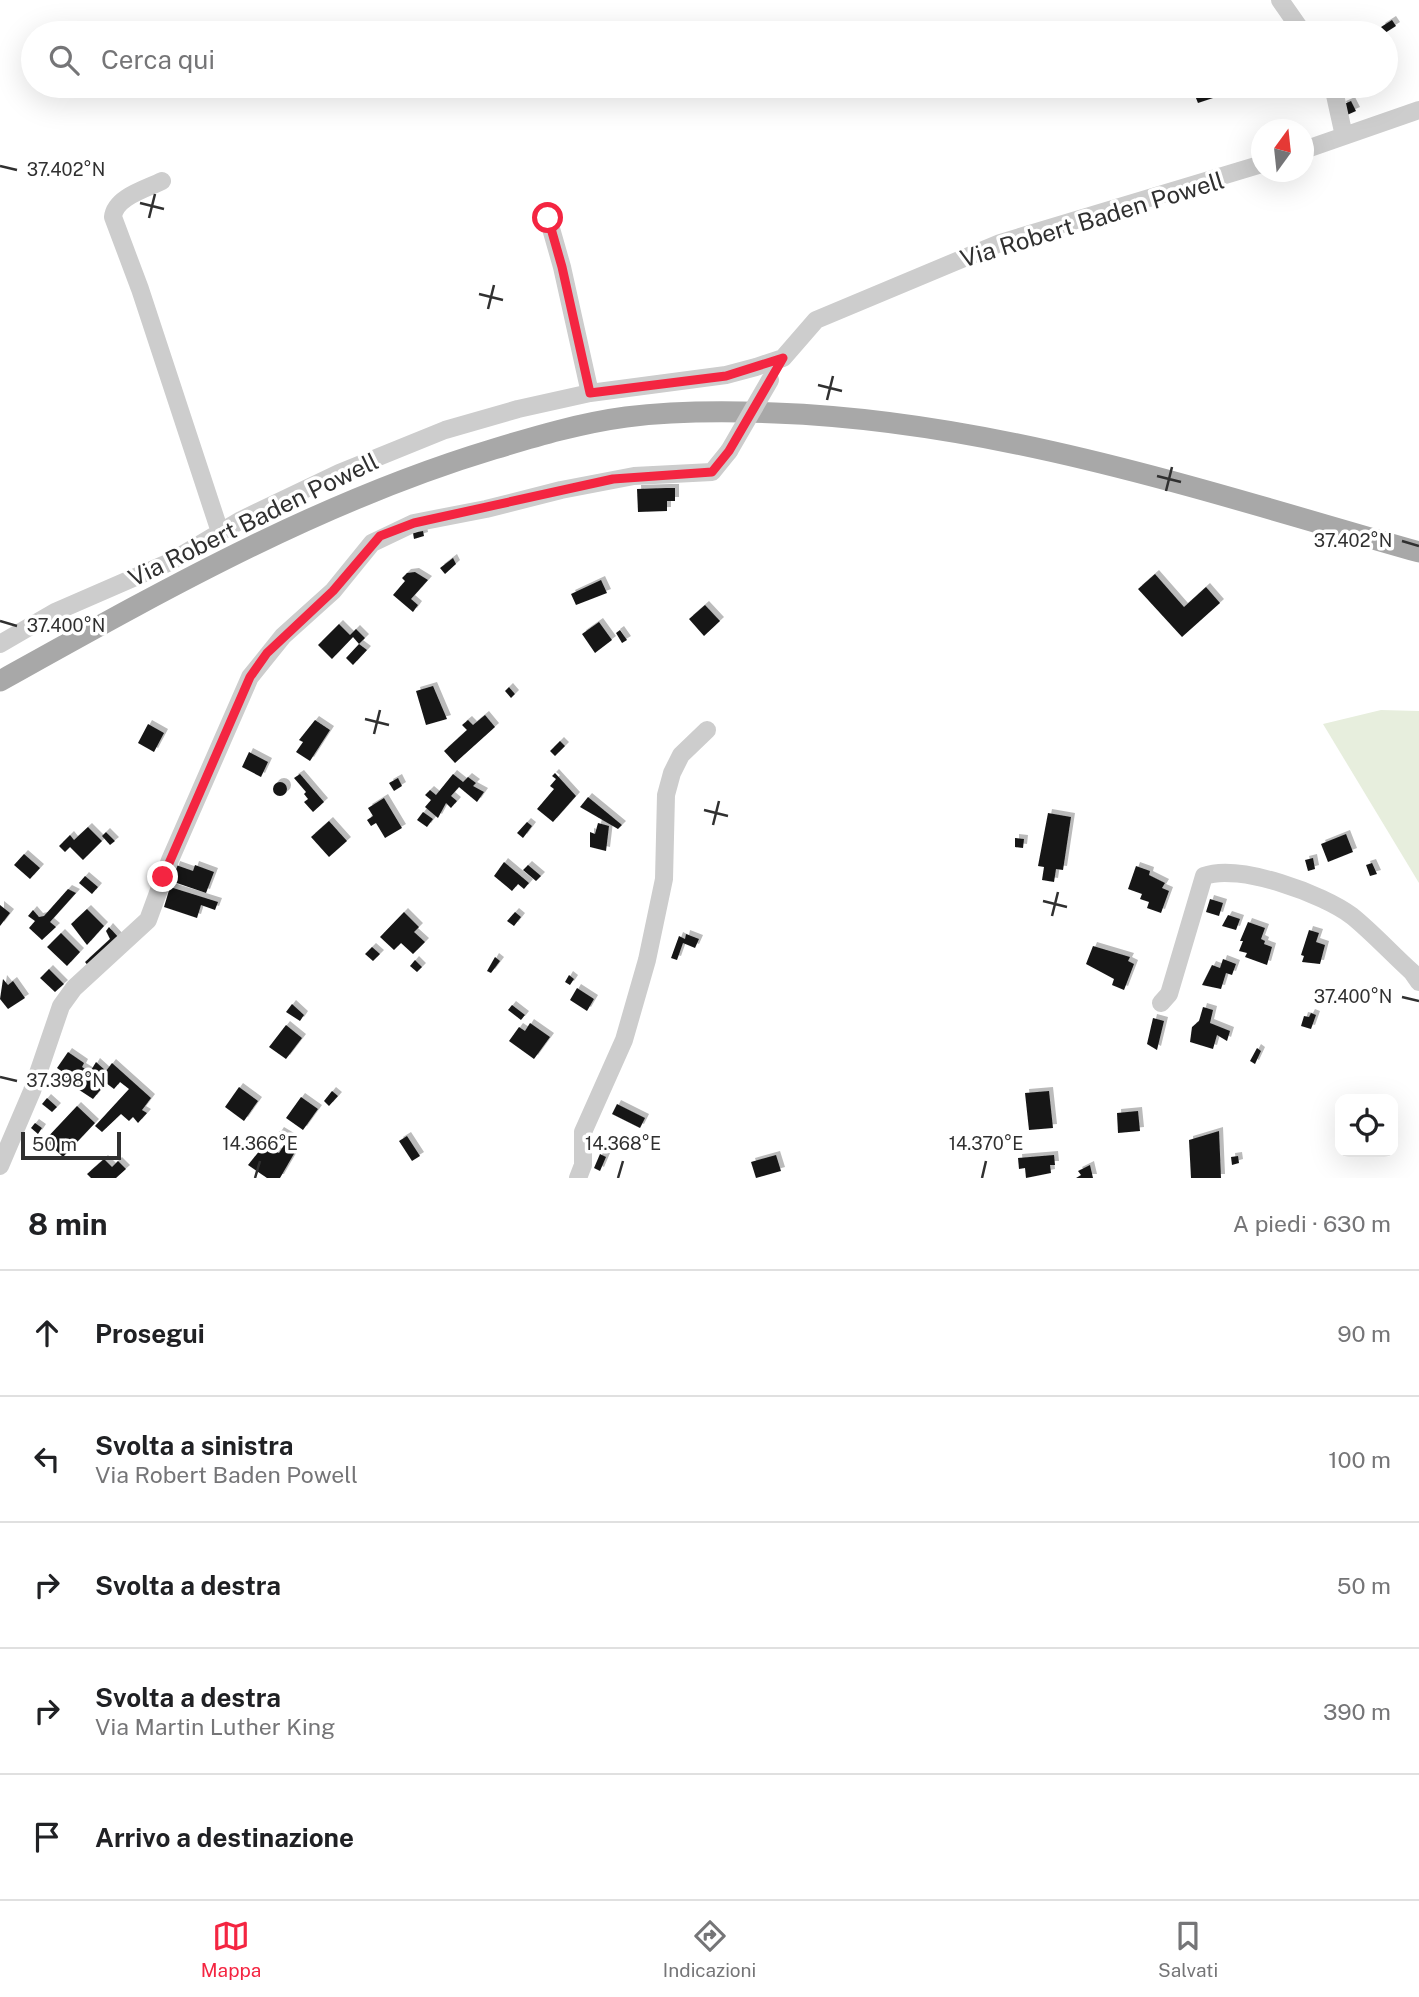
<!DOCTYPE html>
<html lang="it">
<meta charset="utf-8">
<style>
:root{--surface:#fff;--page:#f2f2f2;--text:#202124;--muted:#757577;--line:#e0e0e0;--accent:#f42541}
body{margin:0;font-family:"Public Sans",sans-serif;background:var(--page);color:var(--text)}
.controls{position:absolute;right:21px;bottom:21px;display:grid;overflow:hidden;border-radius:14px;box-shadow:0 7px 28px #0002}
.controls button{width:63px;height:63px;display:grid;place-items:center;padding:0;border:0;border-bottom:2px solid var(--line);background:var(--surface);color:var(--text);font:35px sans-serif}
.compass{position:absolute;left:1251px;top:119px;width:63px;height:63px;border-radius:50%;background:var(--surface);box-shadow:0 7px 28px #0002;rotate:15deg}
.scale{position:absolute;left:21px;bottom:18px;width:100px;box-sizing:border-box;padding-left:7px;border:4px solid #303030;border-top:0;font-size:19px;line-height:24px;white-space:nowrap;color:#303030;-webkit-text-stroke:5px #fff;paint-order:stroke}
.stop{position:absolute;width:21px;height:21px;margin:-16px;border:5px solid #f42541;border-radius:50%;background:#fff}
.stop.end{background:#f42541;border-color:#fff;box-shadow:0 2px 7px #0008}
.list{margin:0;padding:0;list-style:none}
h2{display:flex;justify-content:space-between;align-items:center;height:91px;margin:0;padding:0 28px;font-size:30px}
h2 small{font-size:23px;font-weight:400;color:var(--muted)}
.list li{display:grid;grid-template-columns:46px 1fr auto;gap:21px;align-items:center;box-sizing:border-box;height:126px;padding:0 28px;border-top:2px solid var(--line)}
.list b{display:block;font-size:26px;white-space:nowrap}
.list p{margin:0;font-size:23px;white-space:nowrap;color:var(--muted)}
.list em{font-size:23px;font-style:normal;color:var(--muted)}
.icon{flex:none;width:38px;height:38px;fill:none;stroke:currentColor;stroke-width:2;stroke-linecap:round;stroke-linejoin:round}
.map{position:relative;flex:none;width:1419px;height:1178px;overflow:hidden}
.search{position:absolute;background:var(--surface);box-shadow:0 7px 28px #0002;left:21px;right:21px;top:21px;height:77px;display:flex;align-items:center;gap:18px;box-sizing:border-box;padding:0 24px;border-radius:38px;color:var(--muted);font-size:26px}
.sheet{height:721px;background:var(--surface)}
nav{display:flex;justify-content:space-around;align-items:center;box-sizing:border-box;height:98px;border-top:2px solid var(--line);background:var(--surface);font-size:19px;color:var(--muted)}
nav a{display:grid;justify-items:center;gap:4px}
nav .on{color:var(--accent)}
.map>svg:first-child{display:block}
.green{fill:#e7eedd}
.building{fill:#171717;filter:url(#shadow)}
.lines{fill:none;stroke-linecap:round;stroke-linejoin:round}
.minor{stroke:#cdcdcd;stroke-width:18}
.major{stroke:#a8a8a8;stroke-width:21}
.minor-bridge{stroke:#cdcdcd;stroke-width:18}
.route{stroke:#f42541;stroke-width:9}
.ticks{fill:none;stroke:#303030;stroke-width:2.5}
.labels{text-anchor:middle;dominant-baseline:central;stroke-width:7;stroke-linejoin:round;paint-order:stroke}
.street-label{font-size:24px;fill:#303030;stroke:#fff}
.ticks-label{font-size:18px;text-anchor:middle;fill:#303030;stroke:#fff;stroke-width:7;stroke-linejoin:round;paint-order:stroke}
</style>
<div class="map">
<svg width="1419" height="1178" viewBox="0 0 1419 1178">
<defs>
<filter id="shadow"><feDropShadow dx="4" dy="-4" stdDeviation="0" flood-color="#0004"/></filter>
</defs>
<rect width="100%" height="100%" fill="#fff"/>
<path class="green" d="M1381,710L1419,711V883L1323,724Z"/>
<path class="building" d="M1392,20L1396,26L1385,33L1381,27Z
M1191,86H1225L1228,93L1198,103Z
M1351,101L1356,111L1347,115L1342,105Z
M666,488H675V501H667V511L638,512L637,489Z
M423,531L424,536L414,539L413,533Z
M453,558L456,564L445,574L440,568Z
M415,572L428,580L411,599L418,605L413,612L393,595L405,581L402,578L407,573Z
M1155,574L1184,607L1206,587L1220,603L1182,637L1138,589Z
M601,580L607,593L576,605L571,594Z
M705,605L720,621L704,636L689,619Z
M599,622L612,640L595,653L582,634Z
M339,624L350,635L356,629L365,638L359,644L353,637L332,659L318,645Z
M620,630L627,640L622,643L616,633Z
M359,644L367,650L353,665L346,658Z
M433,686L447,719L426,725L416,691Z
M509,687L515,694L511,698L505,691Z
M485,715L495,727L455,763L444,751L467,730L462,725L468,720L473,725Z
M315,720L330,730L310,761L296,752L303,742L299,740Z
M148,724L164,733L154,752L138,743Z
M560,741L565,746L555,756L550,751Z
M249,752L268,762L261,777L242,767Z
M555,773L576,796L553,822L537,809L554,789L550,786L556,779L552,776Z
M300,774L324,802L313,812L304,802L308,799L304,794L306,792L294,778Z
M453,774L463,782L468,777L476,783L473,786L484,792L477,802L459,787L451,796L457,801L451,808L446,803L438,818L425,807L431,800L425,795L430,790L436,795Z
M398,778L402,786L394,791L389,783Z
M273 789a7 7 0 1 1 14 0a7 7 0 1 1-14 0Z
M588,797L622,825L618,829L580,807Z
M384,798L402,828L385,838L376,823L371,826L367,820L373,816L368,808Z
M423,812L433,819L427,827L417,820Z
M1048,813L1071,817L1063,870L1056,869L1054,882L1042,880L1044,867L1038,866Z
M329,821L347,841L329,857L311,837Z
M527,822L532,826L523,838L517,833Z
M598,823L609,826L606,851L590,847V832L595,834Z
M88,827L102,841L83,860L70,847L65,852L59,846L70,835L74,840Z
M106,832L115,841L110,845L102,836Z
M1346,834L1353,852L1328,862L1321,844Z
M1015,838L1024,839L1023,848L1015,847Z
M24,854L40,868L30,879L14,865Z
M1313,858L1315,869L1308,871L1305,860Z
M504,862L529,883L524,889L518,884L512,891L494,876Z
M1372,863L1377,874L1370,876L1366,865Z
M176,865L193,871L195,865L214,872L206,893L171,881Z
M528,865L541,876L536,881L523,870Z
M1136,866L1150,871L1149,875L1165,883L1162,888L1169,891L1161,913L1147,908L1149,902L1140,899L1142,894L1128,889Z
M85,876L98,887L92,894L79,883Z
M170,887L218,902L215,910L201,905L197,918L164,907Z
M68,889L76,893L50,922L56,927L42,940L29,928L35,921L28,916L33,910L39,917L44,916Z
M1210,899L1223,903L1219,916L1206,912Z
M0,905L10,913L0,926Z
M87,909L104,926L87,945L71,924Z
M404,912L419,927L414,932L425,942L413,954L401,943L394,950L380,937Z
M515,912L521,917L514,926L507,921Z
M1228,915L1240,919L1236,930L1222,926Z
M1248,922L1265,928L1261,939L1265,941L1264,944L1272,947L1267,965L1245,957L1247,953L1239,951L1243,941H1240Z
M109,927L120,939L91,969L85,962L110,939L106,931Z
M1309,930L1319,933L1316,942L1325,945L1320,964L1302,962L1304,956L1301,955Z
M61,933L80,952L67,966L47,947Z
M686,934L699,939L695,948L683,943L677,960L671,958L679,936L685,939Z
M1093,946L1130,957L1128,961L1134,964L1124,990L1112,985L1114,979L1086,964Z
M372,947L380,954L373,961L365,954Z
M495,957L500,961L491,973L487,971Z
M1223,959L1236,964L1232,975L1226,973L1221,989L1202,985L1212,965L1220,968Z
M415,960L422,967L417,972L410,966Z
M49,969L64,984L55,992L40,978Z
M569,975L574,979L570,985L565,982Z
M3,979L8,985L13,981L25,998L8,1009L0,999Z
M577,988L594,999L587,1011L570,1000Z
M292,1004L304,1015L300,1021L286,1012Z
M512,1005L525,1015L521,1020L508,1010Z
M1203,1007L1213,1010L1210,1023L1230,1031L1227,1041L1217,1035L1213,1049L1190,1042L1192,1027L1199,1021Z
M1311,1013L1316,1015L1311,1029L1301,1026L1304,1016L1309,1017Z
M1153,1018L1164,1021L1157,1050L1147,1044Z
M530,1023L550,1037L534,1059L509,1041L519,1027L525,1031Z
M286,1025L302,1038L286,1059L269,1047Z
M1257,1048L1261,1051L1255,1064L1250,1061Z
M68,1052L84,1063L82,1067L90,1072L96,1062L106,1071L112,1063L151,1098L142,1110L147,1113L138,1123L133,1117L129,1121L121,1114L102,1132L95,1126L129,1089L120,1082L114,1089L106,1083L93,1099L64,1080L67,1075L57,1068Z
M239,1087L258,1101L244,1121L225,1107Z
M332,1091L338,1096L329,1106L324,1101Z
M1049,1091L1053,1128L1029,1130L1025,1093Z
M301,1097L318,1109L303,1130L286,1118Z
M47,1098L57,1107L52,1112L42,1104Z
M617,1104L645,1118L640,1128L612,1114Z
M77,1106L95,1123L63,1157L45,1140Z
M1138,1111L1140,1131L1118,1133L1117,1113Z
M35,1123L42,1128L38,1134L31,1128Z
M280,1131L290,1137L285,1143L276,1137Z
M1219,1131L1221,1178H1191L1189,1140Z
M407,1136L420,1156L412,1161L399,1141Z
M265,1144L279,1153L284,1145L295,1152L280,1178H267L248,1165Z
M600,1154L606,1157L600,1171L594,1168Z
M776,1155L781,1171L756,1178L751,1162Z
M1054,1155L1055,1165H1050L1051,1173L1026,1178L1025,1168L1019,1169L1018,1158Z
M1238,1156L1239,1163L1232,1165L1231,1157Z
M104,1159L112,1167L118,1161L126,1169L116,1178H91L87,1174Z
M1090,1165L1093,1178H1076L1081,1175L1078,1171Z"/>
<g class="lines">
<path class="minor" d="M1280,0L1303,33
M1333,86L1344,136
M1304,150L1419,110
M162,181C146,189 115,197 113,217L140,289L220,532
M548,218L562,267L590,393
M0,644L55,612L170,562L241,520L339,473L445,430L518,409L590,393L726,375L756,367L783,358L816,320L1000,243L1262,164
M1161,1003L1169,994L1204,876C1239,863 1323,894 1352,916C1373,933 1392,954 1412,972L1419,982
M0,1166L32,1091L61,1006L74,988L148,920L170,860L250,677L283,636L333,591L372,543L414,523L486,509L561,490L634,476L712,472L729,451
M578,1178L583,1165V1132L624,1040L647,960L664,879L666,795L672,773L681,755L707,730"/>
<path class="major" d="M0,681C160,592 318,502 494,449C537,436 581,423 626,417C675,411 726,411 775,413C997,421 1207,492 1419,552"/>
<path class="minor-bridge" d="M729,451L770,380"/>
</g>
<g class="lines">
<path class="route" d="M163,877L250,677L267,653L333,591L380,536L414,523L613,479L712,472L729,451L783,358L726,376L590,393L562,267L548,218"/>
</g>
<path class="ticks" d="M0,166L17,170M140,203L164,209M149,218L155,194M479,294L503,300M488,309L494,285M818,385L842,391M827,400L833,376M1157,476L1181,482M1166,491L1172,467M1402,541L1419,546M0,621L17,626M365,719L389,725M374,734L380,710M704,810L728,816M713,825L719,801M1043,901L1067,907M1052,916L1058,892M1402,997L1419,1001M0,1077L17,1081M255,1178L260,1161M618,1178L623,1161M982,1178L986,1161"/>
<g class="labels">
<g class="street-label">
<text transform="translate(1092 219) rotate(-17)">Via Robert Baden Powell</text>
<text transform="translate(253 519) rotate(-26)">Via Robert Baden Powell</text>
</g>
</g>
<g class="ticks-label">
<text x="66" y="176">37.402°N</text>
<text x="1353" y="547">37.402°N</text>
<text x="66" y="632">37.400°N</text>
<text x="1353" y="1003">37.400°N</text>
<text x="66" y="1087">37.398°N</text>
<text x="260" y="1150">14.366°E</text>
<text x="623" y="1150">14.368°E</text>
<text x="986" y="1150">14.370°E</text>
</g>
</svg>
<div class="controls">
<button><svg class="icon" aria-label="locate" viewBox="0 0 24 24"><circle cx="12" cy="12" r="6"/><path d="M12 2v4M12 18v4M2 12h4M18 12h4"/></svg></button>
</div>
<svg class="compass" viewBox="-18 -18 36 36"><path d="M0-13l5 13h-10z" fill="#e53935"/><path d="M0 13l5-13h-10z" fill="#757577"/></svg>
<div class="scale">50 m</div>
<div class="stop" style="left:548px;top:218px"></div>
<div class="stop end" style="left:163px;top:877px"></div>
<div class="search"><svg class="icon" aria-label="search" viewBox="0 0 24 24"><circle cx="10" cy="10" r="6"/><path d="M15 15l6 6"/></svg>Cerca qui</div>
</div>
<section class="sheet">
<h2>8 min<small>A piedi · 630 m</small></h2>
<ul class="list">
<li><svg class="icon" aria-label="ahead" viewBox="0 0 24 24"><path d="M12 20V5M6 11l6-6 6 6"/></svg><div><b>Prosegui</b></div><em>90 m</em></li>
<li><svg class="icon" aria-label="left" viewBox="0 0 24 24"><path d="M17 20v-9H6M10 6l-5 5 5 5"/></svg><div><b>Svolta a sinistra</b><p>Via Robert Baden Powell</p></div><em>100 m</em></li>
<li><svg class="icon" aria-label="right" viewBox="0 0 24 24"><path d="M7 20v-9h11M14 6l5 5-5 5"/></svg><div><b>Svolta a destra</b></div><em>50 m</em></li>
<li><svg class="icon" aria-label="right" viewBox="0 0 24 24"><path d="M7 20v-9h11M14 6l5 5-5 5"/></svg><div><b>Svolta a destra</b><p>Via Martin Luther King</p></div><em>390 m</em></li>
<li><svg class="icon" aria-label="arrive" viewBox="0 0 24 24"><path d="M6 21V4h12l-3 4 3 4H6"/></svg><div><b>Arrivo a destinazione</b></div></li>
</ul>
</section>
<nav>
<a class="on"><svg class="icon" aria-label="map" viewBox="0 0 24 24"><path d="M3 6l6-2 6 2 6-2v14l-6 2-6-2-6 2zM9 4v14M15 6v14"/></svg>Mappa</a>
<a><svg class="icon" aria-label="directions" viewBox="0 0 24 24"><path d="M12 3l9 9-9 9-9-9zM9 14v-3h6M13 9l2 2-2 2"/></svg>Indicazioni</a>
<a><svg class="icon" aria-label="saved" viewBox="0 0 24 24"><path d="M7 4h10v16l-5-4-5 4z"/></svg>Salvati</a>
</nav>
